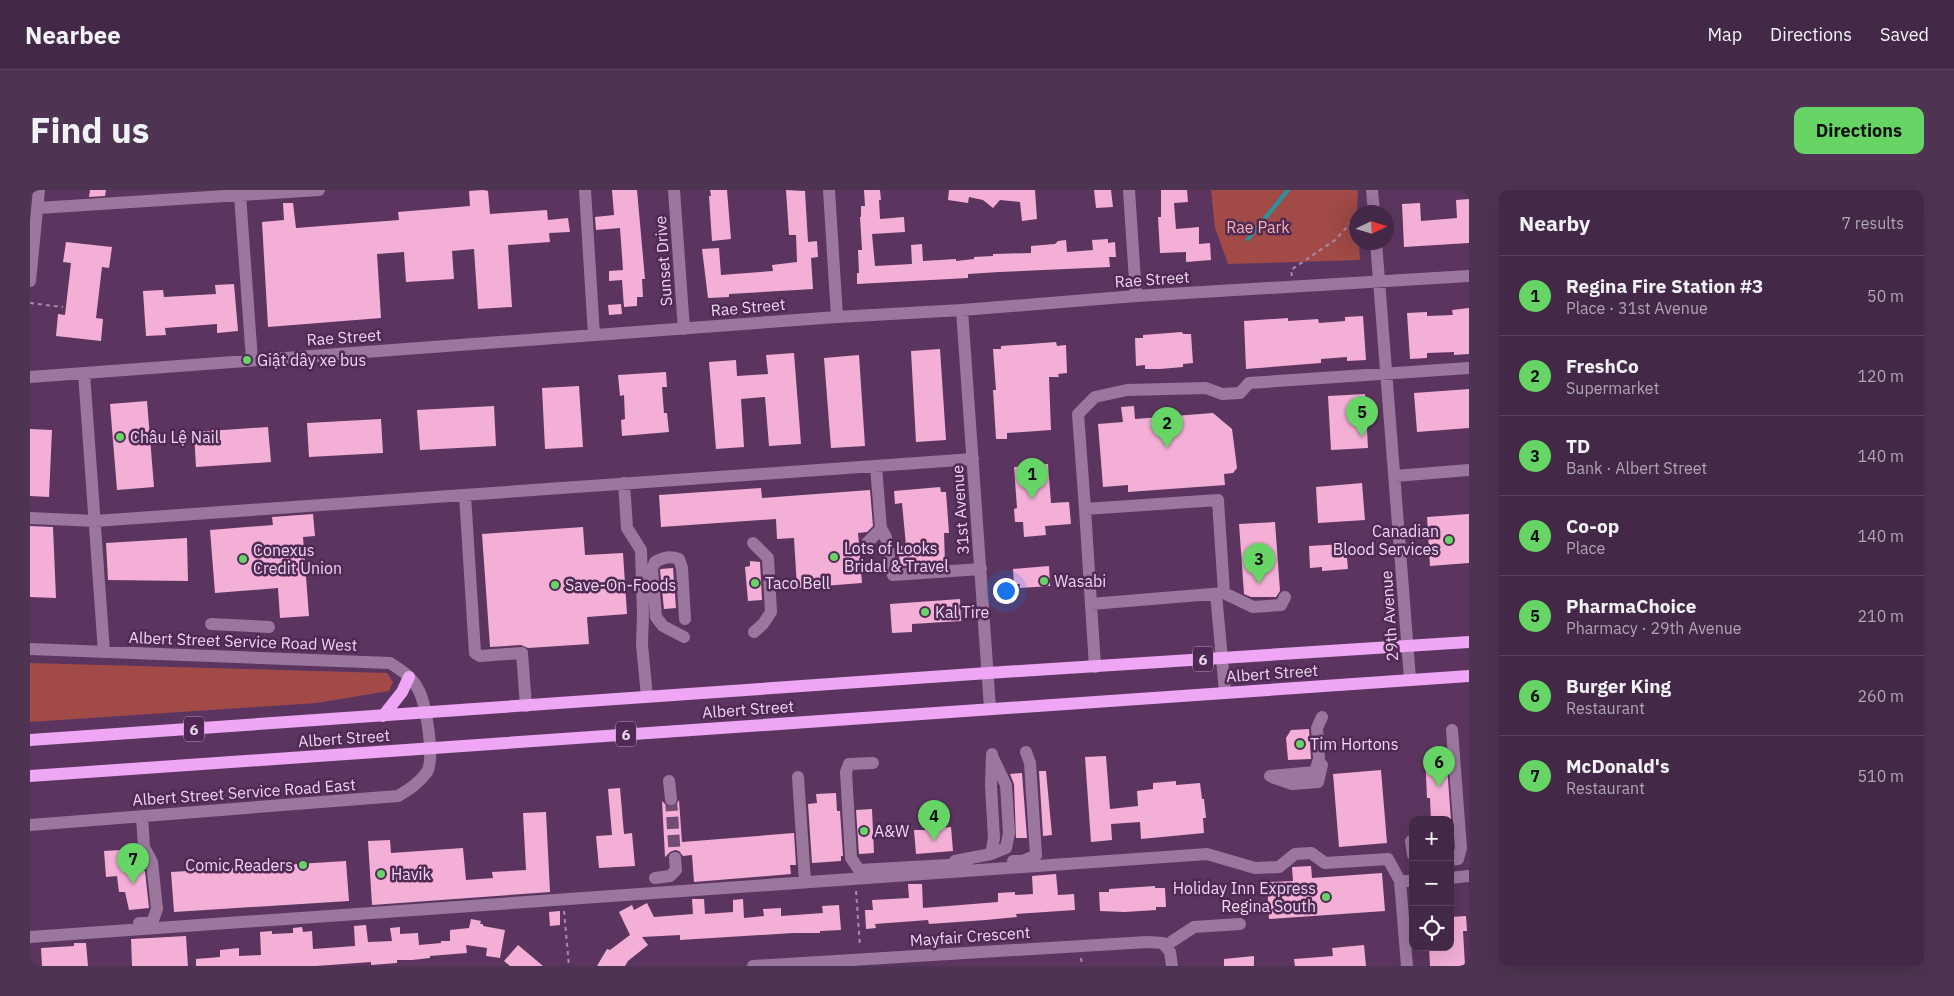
<!DOCTYPE html>
<meta charset="utf-8">
<style>
:root{--surface:#442847;--page:#4e3452;--text:#f1f3f6;--muted:#afa6b4;--line:#5c4460;--accent:#67d466}
body{margin:0;font-family:"IBM Plex Sans",sans-serif;background:var(--page);color:var(--text)}
.controls{position:absolute;right:15px;bottom:15px;display:grid;overflow:hidden;border-radius:10px;box-shadow:0 5px 20px #0002}
.controls button{width:45px;height:45px;display:grid;place-items:center;padding:0;border:0;border-bottom:1px solid var(--line);background:var(--surface);color:var(--text);font:25px sans-serif}
.compass{position:absolute;left:1319px;top:15px;width:45px;height:45px;border-radius:50%;background:var(--surface);box-shadow:0 5px 20px #0002;rotate:86deg}
.you{position:absolute;left:975px;top:400px;width:18px;height:18px;margin:-12px;border:4px solid #fff;border-radius:50%;background:#1a73e8;box-shadow:0 0 0 8px #1a73e833}
.badge{display:grid;place-items:center;width:32px;height:32px;border-radius:50%;background:var(--accent);color:#111;font-size:16px;font-weight:700}
.pin{position:absolute;translate:-50% -41px;filter:drop-shadow(0 1px 2px #0008)}
.pin::after{content:'';position:absolute;top:26px;width:18px;height:15px;background:inherit;clip-path:polygon(0 0,100% 0,50% 100%)}
.list{margin:0;padding:0;list-style:none}
h2{display:flex;justify-content:space-between;align-items:center;height:65px;margin:0;padding:0 20px;font-size:21px}
h2 small{font-size:16px;font-weight:400;color:var(--muted)}
.list li{display:grid;grid-template-columns:32px 1fr auto;gap:15px;align-items:center;box-sizing:border-box;height:80px;padding:0 20px;border-top:1px solid var(--line)}
.list b{display:block;font-size:19px;white-space:nowrap}
.list p{margin:0;font-size:16px;white-space:nowrap;color:var(--muted)}
.list em{font-size:16px;font-style:normal;color:var(--muted)}
.icon{flex:none;width:28px;height:28px;fill:none;stroke:currentColor;stroke-width:2;stroke-linecap:round;stroke-linejoin:round}
.map{position:relative;flex:none;width:1439px;height:776px;overflow:hidden;border-radius:10px}
header{display:flex;align-items:center;gap:30px;box-sizing:border-box;height:70px;padding:0 25px;background:var(--surface);border-bottom:1px solid var(--line)}
header strong{font-size:24px}
nav{display:flex;gap:28px;margin-inline-start:auto;font-size:18px}
.intro{display:flex;align-items:center;justify-content:space-between;box-sizing:border-box;height:120px;padding:0 30px}
h1{margin:0;font-size:35px}
.button{padding:12px 22px;border-radius:10px;background:var(--accent);color:#111;font-size:18px;font-weight:700}
main{display:flex;gap:30px;padding:0 30px}
aside{flex:1;background:var(--surface);border-radius:10px;box-shadow:0 5px 20px #0002}
.map>svg:first-child{display:block}
.green{fill:#a14a47}
.lines{fill:none;stroke-linecap:round;stroke-linejoin:round}
.stream{stroke:#28949d;stroke-width:4}
.building{fill:#f3afd6}
.minor-tunnel{stroke:#714d75;stroke-width:12;stroke-dasharray:12 6;stroke-linecap:butt}
.path{stroke:#a88aab;stroke-width:2;stroke-dasharray:4 4;stroke-linecap:butt}
.minor{stroke:#9b779e;stroke-width:12}
.major{stroke:#eea6f5;stroke-width:12}
.poi-dot{fill:#67d466;stroke:#502a54;stroke-width:2}
.labels{text-anchor:middle;dominant-baseline:central;stroke-width:5;stroke-linejoin:round;paint-order:stroke}
.shield{fill:#502a54;stroke:#bea2c0;stroke-width:1}
.shield-label{font-size:15px;font-weight:bold;fill:#edd6ef}
.park-label{font-size:16px;fill:#f0b1ad;stroke:#502a54}
.street-label{font-size:16px;fill:#edd6ef;stroke:#502a54}
.poi-label{font-size:16px;fill:#edd6ef;stroke:#502a54;text-anchor:start}
</style>
<header>
<strong>Nearbee</strong>
<nav><a>Map</a><a>Directions</a><a>Saved</a></nav>
</header>
<div class="intro"><h1>Find us</h1><a class="button">Directions</a></div>
<main>
<div class="map">
<svg width="1439" height="776" viewBox="0 0 1439 776">
<rect width="100%" height="100%" fill="#5b355f"/>
<path class="green" d="M1181,0H1328L1326,52L1329,53L1330,70L1198,74L1185,38Z
M0,473L357,483L363,492L359,501L287,513L0,532Z"/>
<g class="lines">
<path class="stream" d="M1218,49L1258,0"/>
</g>
<path class="building" d="M60,0H76L75,6L59,7Z
M453,0L458,1L460,24L517,20L518,30L538,28L540,42L519,43L520,52L478,55L482,117L448,119L444,59L422,61L424,89L376,92L374,62L347,64L351,128L238,137L232,32L254,30L253,13H263L266,38L369,30L368,22L440,16L439,1Z
M582,0H607L615,89H612L613,107H607V116L594,117L592,90L579,91V81L593,80L590,38L566,40L565,27L584,25Z
M680,0H697L701,49L682,51L679,6H681Z
M756,0L775,1L778,52L787,51L788,67L781,68L783,99L699,104V107L678,108L672,59L689,58L691,85L743,81L742,75L767,72L766,45H759Z
M834,0H850L851,10H849L850,29L874,27L875,42L842,44L845,76L882,74L881,55L892,54L893,71L926,69V71L944,69V67L963,66V64L1001,63V56L1025,54L1028,51L1036,50L1037,62L1063,60L1062,50L1078,49V53L1085,52L1086,67H1079L1080,77L969,82L938,84V88L827,94V83H829L828,60H832L830,27H831V16H835Z
M919,0H1005L1007,29L992,31L990,12L970,10L963,18L953,10L939,7L938,13L918,10Z
M1064,0H1081L1083,17L1066,18Z
M1131,0H1157L1158,12L1144,13L1146,39L1169,37V54L1180,53L1181,70L1156,72V62L1130,63L1128,27H1131Z
M1439,9V53L1374,57L1372,14L1390,13L1391,31L1427,28L1426,10Z
M36,52L82,57L79,78L72,77L66,128L73,129L71,151L26,146L28,124L35,125L41,73L33,72Z
M204,94L208,141L187,143V134L135,138L136,145L116,146L113,101L133,100L134,107L186,104L185,95Z
M591,114L592,124L579,125L578,115Z
M1439,118V164L1424,165V162L1397,163V168L1380,169L1377,123L1397,122V126L1423,125L1422,120Z
M1333,126L1336,170L1317,171V167L1291,169V173L1216,179L1214,131L1258,128V131L1288,129L1289,133L1315,131V127Z
M1152,142L1153,144H1161L1163,173L1153,174V177L1130,179H1115V175L1106,176L1105,148H1113V145Z
M1026,152L1027,156L1036,155L1037,183L1028,184L1029,187H1019L1021,240L977,243V249H966L963,200H966L963,159H971V156Z
M910,159L916,250L886,252L881,161Z
M764,163L771,254L739,256L735,207L711,209L714,257L686,259L679,172L706,170L707,186L738,184L736,165Z
M829,165L835,256L801,258L794,168Z
M636,182L637,197H632L634,223H637L639,242L592,246L591,230L595,229L594,205L590,206L588,185Z
M549,196L553,257L515,259L512,198Z
M1439,199V238L1387,242L1384,203Z
M1335,204L1338,258L1301,260L1298,206Z
M117,211L124,297L87,300L80,214Z
M464,216L466,256L390,260L387,220Z
M1104,216L1105,229L1183,223L1202,239L1207,278L1203,283L1194,284L1195,295L1098,302V295L1073,297L1068,234L1093,232L1091,217Z
M351,229L353,263L279,267L277,233Z
M238,237L241,272L166,277L164,242Z
M0,239L22,240L19,307L0,306Z
M1018,274L1021,313L1039,312L1041,334L1015,336L1016,345L994,347L993,332H985L984,319L987,318L984,277Z
M1332,293L1335,330L1288,333L1286,297Z
M910,297L911,302H916L919,343H914L915,373L870,376L868,356H876L872,313L865,314L864,301Z
M731,298L732,308L840,300L843,336L837,342L828,343L832,393L767,398L764,348L747,349L746,329L631,337L629,305Z
M283,324L285,346L273,347L279,426L250,428L248,398L185,403L180,340L243,335L242,327Z
M1439,324V373L1400,376L1397,327Z
M1245,332L1250,401L1246,407H1221L1214,404L1209,334Z
M0,336L23,337L26,408L0,407Z
M553,337L555,365L593,363L597,424L557,427L559,454L498,458L491,455L460,457L452,344Z
M157,348L158,391L78,390L76,353Z
M1313,354L1314,368H1317L1318,379L1292,381V377L1280,378L1279,356Z
M720,371L730,372L732,410L718,411L715,377L720,376Z
M1019,376L1020,396L990,398V394H984L983,379Z
M643,378L646,418L634,419L630,380L631,379Z
M930,409L931,431L882,434V442L862,443L860,414Z
M1279,539L1281,569L1258,570L1256,548L1261,540Z
M1416,562L1421,630H1401L1400,608H1397L1395,564Z
M1076,566L1080,619L1108,616L1107,601L1123,599V593L1146,591V595L1170,593L1172,609H1174L1176,628H1173L1174,643L1111,649L1110,632L1081,634L1082,650L1061,652L1055,567Z
M1351,580L1357,653L1309,657L1303,584Z
M1009,581H1016L1022,645L1013,646Z
M992,583L997,648H986L984,594L980,584Z
M590,598L594,644L602,643L605,676L569,678L566,646L582,645L578,599Z
M806,603L807,621H810L813,666H811V671L782,673L778,614L787,613L786,604Z
M649,610L652,652L764,643L766,675H760L761,684L664,692L662,665L653,666L649,661L645,660L640,662L635,667L632,611L637,616L641,617L646,615Z
M842,619L844,663L829,664L826,620Z
M516,622L520,702L342,715L338,651L360,650L361,663L433,658L436,690L463,688L462,682L496,680L493,623Z
M907,633L912,638L921,637L923,661L886,664L884,640H895L897,634Z
M106,659L107,671H111L112,681H115L119,718L99,720L95,702H89L87,686L76,687L74,661Z
M316,671L319,711L144,722L141,682Z
M1281,676L1282,688L1352,683L1355,721L1239,729L1237,692L1263,691L1262,677Z
M1026,684L1028,705L1044,704L1045,720L986,724L987,727L956,730L899,734L898,730L845,734L846,738L836,739L835,720H843L842,710L879,708L878,694H892L893,718L968,712V703L985,702V705L1003,704L1002,686Z
M1125,696V698H1135L1136,717H1126V720L1095,722L1070,721L1069,702H1079V699Z
M662,709H674L675,724L703,722V710L713,709L714,728L734,726L733,719L751,718V726L793,723L792,716L809,715L811,740L790,741V743H763L650,750V745L612,747L618,755L598,771L595,776H567L577,759L580,760L600,745L589,722L602,715L604,720L617,713L624,727L663,724Z
M530,721V735L520,736L519,722Z
M1436,726L1437,741H1433L1435,776H1400L1399,757H1420V727Z
M441,729L451,731L450,734H453V736L475,740L470,768L456,766L457,758L436,755L437,763L400,766V768L382,770H367V773L341,775V772L286,776H166V769L190,767V760L209,758V766L231,765L230,742L242,741V744L263,743V738L272,737L273,742L282,741L283,759L325,756L324,736L336,735L338,752L362,751L360,738L370,737V744L388,743L389,755L411,753V751H420V740L439,738Z
M156,746L158,776H102L101,749Z
M44,753H56L58,776H12L11,758L44,756Z
M488,755L500,765L513,776H480L474,771Z
M1334,755L1336,776H1265L1264,769L1303,766L1302,758Z
M1224,766V776H1194V769Z"/>
<g class="lines">
<path class="minor-tunnel" d="M641,609L645,668"/>
<path class="path" d="M1262,86L1261,80L1305,50L1326,27
M0,113L33,117
M826,701L830,756
M534,721L539,776
M1051,768L1052,776"/>
<path class="minor" d="M555,0L564,145
M644,0L654,139
M799,0L807,127
M1099,0L1106,106
M1342,0L1344,22
M210,5L222,170
M8,18L289,0
M1346,52L1380,489
M0,91L9,0
M932,120L960,518
M54,183L74,462
M0,187L807,127L932,120L1106,106L1439,86
M1365,286L1439,280
M594,293L597,338L611,360L613,424L612,455L617,507
M435,305L445,463L450,466L492,463L496,516
M1055,319L1048,224L1065,207L1097,200L1176,198L1192,204L1210,203L1219,193L1439,178
M0,328L65,331L943,269
M851,339C862,352 856,370 863,385L951,379
M723,353L738,368L741,422L733,434L724,442
M837,353L851,339L846,276
M1186,404L1195,502
M1061,414L1194,403L1223,417L1251,415L1255,407
M181,434L239,437
M654,447L633,436L626,427L622,379L625,372C634,367 640,366 649,369L652,378L655,429
M0,459L360,473C371,480 382,487 388,499C396,513 405,568 397,582C389,593 380,599 368,606L0,635
M1065,477L1055,319L1188,310L1194,403
M843,573L819,574L816,582L821,668L829,680L936,674
M1240,586L1285,582L1289,569L1287,538L1292,527
M768,587L775,692
M1242,587L1262,594L1288,592L1292,575
M639,591L641,609
M1381,651L1383,665
M961,664L976,658L979,643L976,595L963,568
M1420,670L1428,669L1431,658L1422,540
M925,671L961,664L964,648L961,596L962,564
M983,671H993L1006,665L1000,573L996,562
M625,688L640,686L646,680L645,668
M1420,688L1439,686
M109,733H122L127,719L122,672L114,657L112,626
M0,747L1177,664L1225,678L1249,677L1265,664L1281,663L1295,673L1358,669L1370,691
M1135,756L1164,737L1210,734
M723,776L1117,752L1133,753L1140,762L1142,776
M1377,776L1370,691H1383"/>
<path class="major" d="M353,526L372,502L379,487
M0,550L958,483L1439,452
M0,586L1439,486"/>
</g>
<g class="poi-dot">
<circle cx="217" cy="170" r="5"/>
<circle cx="90" cy="247" r="5"/>
<circle cx="1419" cy="350" r="5"/>
<circle cx="804" cy="367" r="5"/>
<circle cx="213" cy="369" r="5"/>
<circle cx="1014" cy="391" r="5"/>
<circle cx="725" cy="393" r="5"/>
<circle cx="525" cy="395" r="5"/>
<circle cx="895" cy="422" r="5"/>
<circle cx="1270" cy="554" r="5"/>
<circle cx="834" cy="641" r="5"/>
<circle cx="273" cy="675" r="5"/>
<circle cx="351" cy="684" r="5"/>
<circle cx="1296" cy="707" r="5"/>
</g>
<g class="labels">
<g class="shield">
<rect x="1163" y="456.5" width="20" height="25" rx="4"/>
<rect x="154" y="526.5" width="20" height="25" rx="4"/>
<rect x="586" y="531.5" width="20" height="25" rx="4"/>
</g>
<g class="shield-label">
<text x="1173" y="469">6</text>
<text x="164" y="539">6</text>
<text x="596" y="544">6</text>
</g>
<g class="park-label">
<text x="1228" y="37">Rae Park</text>
</g>
<g class="street-label">
<text transform="translate(633 71) rotate(-94)">Sunset Drive</text>
<text transform="translate(1122 89) rotate(-4)">Rae Street</text>
<text transform="translate(718 117) rotate(-5)">Rae Street</text>
<text transform="translate(314 147) rotate(-4)">Rae Street</text>
<text transform="translate(930 320) rotate(-94)">31st Avenue</text>
<text transform="translate(1359 426) rotate(-94)">29th Avenue</text>
<text transform="translate(213 451) rotate(2)">Albert Street Service Road West</text>
<text transform="translate(1242 483) rotate(-4)">Albert Street</text>
<text transform="translate(718 519) rotate(-4)">Albert Street</text>
<text transform="translate(314 548) rotate(-4)">Albert Street</text>
<text transform="translate(214 602) rotate(-4)">Albert Street Service Road East</text>
<text transform="translate(940 746) rotate(-4)">Mayfair Crescent</text>
</g>
<g class="poi-label">
<text x="227" y="170">Giật dây xe bus</text>
<text x="100" y="247">Châu Lệ Nail</text>
<text x="1409" y="341" text-anchor="end">Canadian<tspan x="1409" dy="18">Blood Services</tspan></text>
<text x="814" y="358">Lots of Looks<tspan x="814" dy="18">Bridal &amp; Travel</tspan></text>
<text x="223" y="360">Conexus<tspan x="223" dy="18">Credit Union</tspan></text>
<text x="1024" y="391">Wasabi</text>
<text x="735" y="393">Taco Bell</text>
<text x="535" y="395">Save-On-Foods</text>
<text x="905" y="422">Kal Tire</text>
<text x="1280" y="554">Tim Hortons</text>
<text x="844" y="641">A&amp;W</text>
<text x="263" y="675" text-anchor="end">Comic Readers</text>
<text x="361" y="684">Havik</text>
<text x="1286" y="698" text-anchor="end">Holiday Inn Express<tspan x="1286" dy="18">Regina South</tspan></text>
</g>
</g>
</svg>
<div class="controls">
<button>+</button>
<button>−</button>
<button><svg class="icon" aria-label="locate" viewBox="0 0 24 24"><circle cx="12" cy="12" r="6"/><path d="M12 2v4M12 18v4M2 12h4M18 12h4"/></svg></button>
</div>
<svg class="compass" viewBox="-18 -18 36 36"><path d="M0-13l5 13h-10z" fill="#e53935"/><path d="M0 13l5-13h-10z" fill="#afa6b4"/></svg>
<div class="you"></div>
<div class="pin badge" style="left:1002px;top:309px">1</div>
<div class="pin badge" style="left:1137px;top:258px">2</div>
<div class="pin badge" style="left:1229px;top:394px">3</div>
<div class="pin badge" style="left:904px;top:651px">4</div>
<div class="pin badge" style="left:1332px;top:247px">5</div>
<div class="pin badge" style="left:1409px;top:597px">6</div>
<div class="pin badge" style="left:103px;top:694px">7</div>
</div>
<aside>
<h2>Nearby<small>7 results</small></h2>
<ul class="list">
<li><span class="badge">1</span><div><b>Regina Fire Station #3</b><p>Place · 31st Avenue</p></div><em>50 m</em></li>
<li><span class="badge">2</span><div><b>FreshCo</b><p>Supermarket</p></div><em>120 m</em></li>
<li><span class="badge">3</span><div><b>TD</b><p>Bank · Albert Street</p></div><em>140 m</em></li>
<li><span class="badge">4</span><div><b>Co-op</b><p>Place</p></div><em>140 m</em></li>
<li><span class="badge">5</span><div><b>PharmaChoice</b><p>Pharmacy · 29th Avenue</p></div><em>210 m</em></li>
<li><span class="badge">6</span><div><b>Burger King</b><p>Restaurant</p></div><em>260 m</em></li>
<li><span class="badge">7</span><div><b>McDonald's</b><p>Restaurant</p></div><em>510 m</em></li>
</ul>
</aside>
</main>
